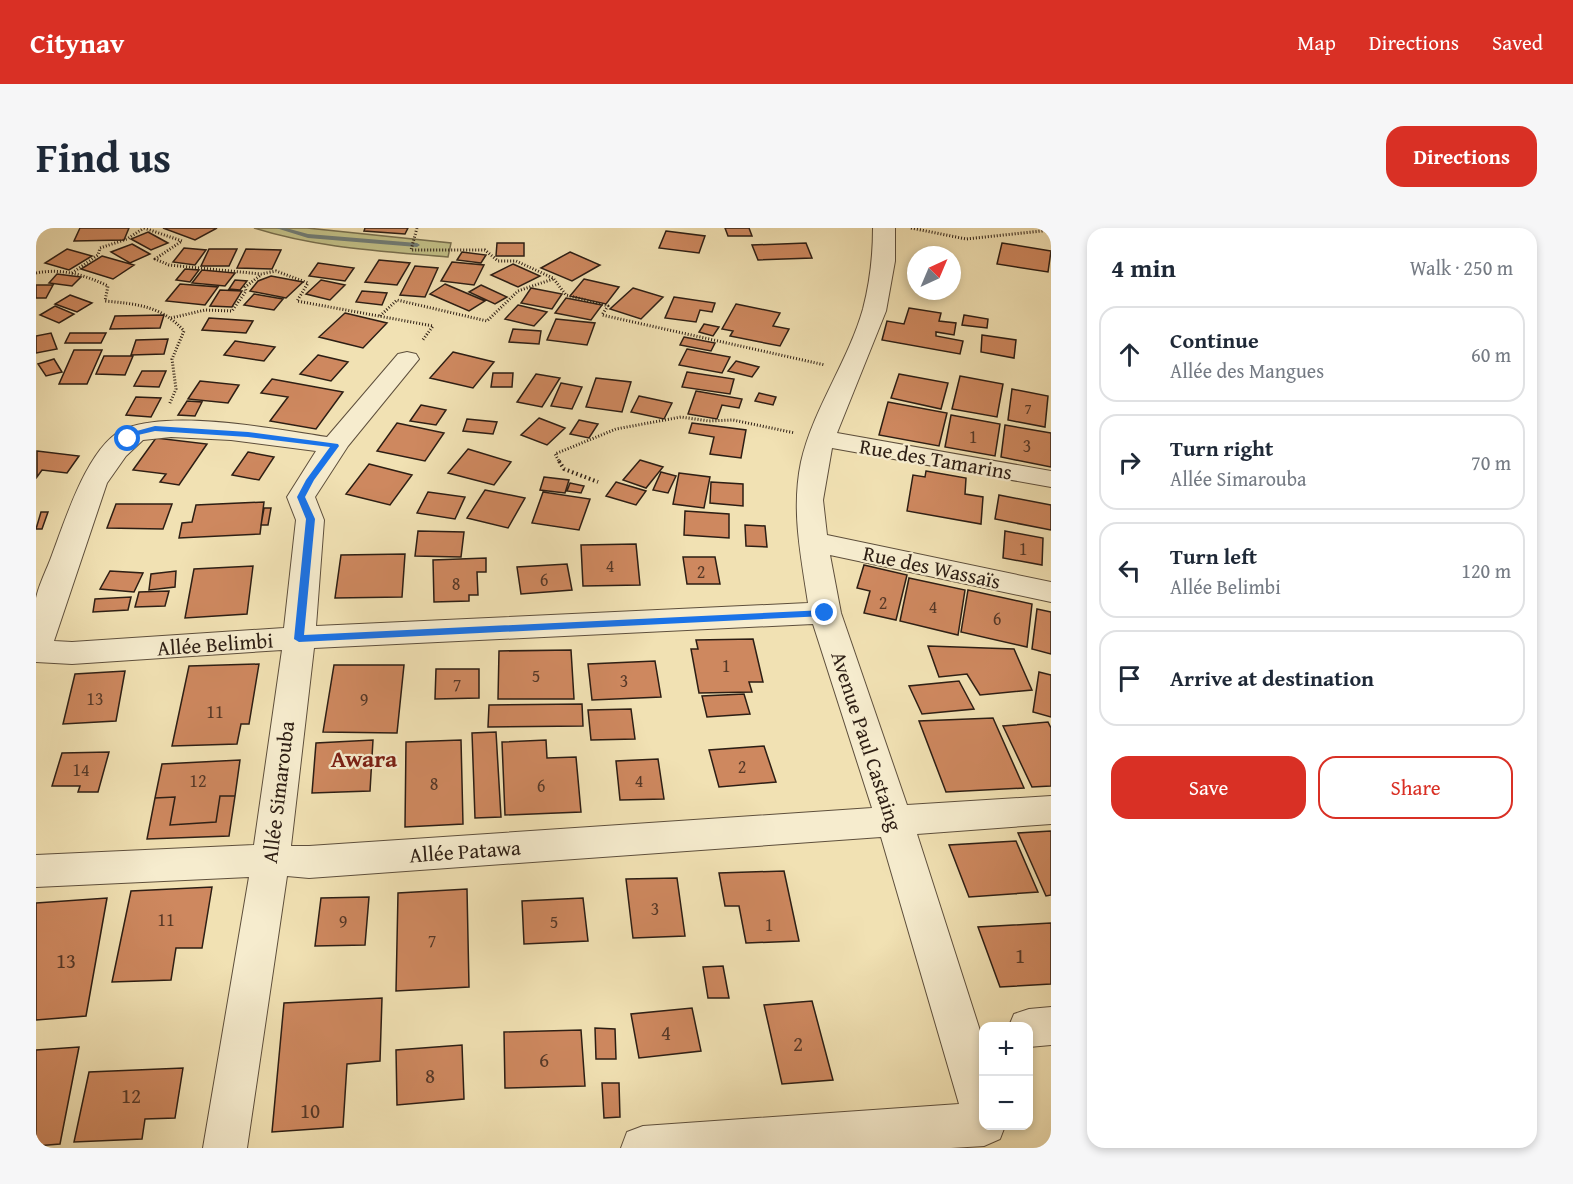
<!DOCTYPE html>
<meta charset="utf-8">
<style>
:root{--surface:#fff;--page:#f6f6f7;--text:#1f2937;--muted:#747a83;--line:#e0e1e3;--accent:#d93025}
body{margin:0;font-family:"Gentium Book Plus",serif;background:var(--page);color:var(--text)}
.controls{position:absolute;right:18px;bottom:18px;display:grid;overflow:hidden;border-radius:12px;box-shadow:0 3px 9px #0003}
.controls button{width:54px;height:54px;display:grid;place-items:center;padding:0;border:0;border-bottom:2px solid var(--line);background:var(--surface);color:var(--text);font:30px sans-serif}
.compass{position:absolute;left:871px;top:18px;width:54px;height:54px;border-radius:50%;background:var(--surface);box-shadow:0 3px 9px #0003;rotate:44deg}
.stop{position:absolute;width:18px;height:18px;margin:-14px;border:4px solid #1a73e8;border-radius:50%;background:#fff}
.stop.end{background:#1a73e8;border-color:#fff;box-shadow:0 2px 6px #0008}
.list{margin:0;padding:0;list-style:none}
h2{display:flex;justify-content:space-between;align-items:center;height:78px;margin:0;padding:0 24px;font-size:26px}
h2 small{font-size:20px;font-weight:400;color:var(--muted)}
.list li{display:grid;grid-template-columns:39px 1fr auto;gap:18px;align-items:center;box-sizing:border-box;height:96px;margin:0 12px 12px;padding:0 12px;border:2px solid var(--line);border-radius:18px}
.list b{display:block;font-size:22px;white-space:nowrap}
.list p{margin:0;font-size:20px;white-space:nowrap;color:var(--muted)}
.list em{font-size:20px;font-style:normal;color:var(--muted)}
.actions{display:flex;gap:12px;padding:18px 24px}
.actions a{flex:1;padding:14px 0;border:2px solid var(--accent);border-radius:18px;text-align:center;font-size:21px;color:var(--accent)}
.actions .main{background:var(--accent);color:#fff}
.icon{flex:none;width:33px;height:33px;fill:none;stroke:currentColor;stroke-width:2;stroke-linecap:round;stroke-linejoin:round}
.map{position:relative;flex:none;width:1015px;height:920px;overflow:hidden;border-radius:18px}
header{display:flex;align-items:center;gap:36px;box-sizing:border-box;height:84px;padding:0 30px;background:var(--accent);color:#fff}
header strong{font-size:28px}
nav{display:flex;gap:33px;margin-inline-start:auto;font-size:21px}
.intro{display:flex;align-items:center;justify-content:space-between;box-sizing:border-box;height:144px;padding:0 36px}
h1{margin:0;font-size:42px}
.button{padding:15px 27px;border-radius:18px;background:var(--accent);color:#fff;font-size:21px;font-weight:700}
main{display:flex;gap:36px;padding:0 36px}
aside{flex:1;background:var(--surface);border-radius:18px;box-shadow:0 3px 9px #0003}
.map>svg:first-child{display:block}
.green{fill:#c2c087;stroke:#786f4e;stroke-width:1.5}
.lines{fill:none;stroke-linecap:round;stroke-linejoin:round}
.stream{fill:#717c75;fill-rule:evenodd}
.building{fill:#ce885f;stroke:#2d1e14;stroke-width:1.5}
.minor-casing{stroke:#5e4f3c;stroke-width:2}
.path-far1{stroke:#2d1e14;stroke-width:3;stroke-dasharray:1 2;stroke-linecap:butt}
.path{stroke:#2d1e14;stroke-width:4;stroke-dasharray:1.5 3;stroke-linecap:butt}
.minor{fill:#f6ecce;fill-rule:evenodd}
.route{fill:#1a73e8}
.labels{text-anchor:middle;dominant-baseline:central;stroke-width:4.5;stroke-linejoin:round;paint-order:stroke}
.far-number-label{font-size:15px;fill:#553827}
.number-label{font-size:18px;fill:#553827}
.street-label{font-size:21px;fill:#2d1e14;stroke:#f6ecce}
.near-number-label{font-size:21px;fill:#553827}
.quarter-label{font-size:24px;font-weight:bold;fill:#7a1f14;stroke:#f6ecce}
</style>
<header>
<strong>Citynav</strong>
<nav><a>Map</a><a>Directions</a><a>Saved</a></nav>
</header>
<div class="intro"><h1>Find us</h1><a class="button">Directions</a></div>
<main>
<div class="map">
<svg width="1015" height="920" viewBox="0 0 1015 920">
<rect width="100%" height="100%" fill="#f1e1b3"/>
<filter id="stains"><feTurbulence type="fractalNoise" baseFrequency=".00333" numOctaves="4"/><feColorMatrix values="0 0 0 0 .2 0 0 0 0 .09 0 0 0 0 .02 0 0 0 .5 -.17"/></filter>
<radialGradient id="worn" r=".72"><stop offset=".6" stop-color="#630" stop-opacity="0"/><stop offset="1" stop-color="#630" stop-opacity=".3"/></radialGradient>
<path class="green" d="M218,0H271L415,15L412,29C346,23 281,20 218,0Z"/>
<g class="lines">
<path class="stream" d="M240,0H250L272,6L381,15L384,17L381,19L272,10Z"/>
</g>
<path class="building" d="M44,0H93L88,12L38,13Z
M127,0H181L159,12Z
M329,0H372L369,6L328,3Z
M689,0H713L716,8H692Z
M630,3L669,8L663,25L623,20Z
M112,4L132,15L115,22L95,11Z
M461,15H488V28H460Z
M770,15L776,30L722,32L716,17Z
M966,15L1015,23L1012,44L961,36Z
M96,16L114,26L94,35L75,24Z
M148,20L170,22L159,37L137,34Z
M31,21L56,28L33,42L9,35Z
M173,21H201L193,38H165Z
M210,21L245,22L236,41L201,40Z
M426,24L450,27L445,35L421,32Z
M534,24L564,37L536,53L505,40Z
M66,28L98,37L77,51L45,41Z
M343,32L374,35L361,57L329,54Z
M416,34L448,37L438,57L405,53Z
M282,35L318,40L309,53L273,48Z
M477,36L504,48L482,59L455,47Z
M379,38L402,40L389,69L364,67Z
M149,41L163,42L154,54L140,52Z
M166,42L199,45L189,58L156,55Z
M21,46L45,49L36,58L13,55Z
M235,48L267,54L250,70L214,63L222,53Z
M548,51L583,59L570,76L534,68Z
M199,52L211,53L204,62L193,61Z
M285,52L309,57L294,72L270,66Z
M144,56L182,59L169,77L130,73Z
M409,56L449,73L433,83L394,66Z
M0,57H17L10,70H0Z
M445,57L471,69L459,76L433,64Z
M495,60L526,66L516,81L485,75Z
M597,60L627,69L605,91L574,81Z
M184,62L206,63L196,79L174,78Z
M326,63L351,65L346,77L320,74Z
M218,66L247,71L238,82L208,77Z
M34,67L56,75L41,84L19,76Z
M638,69L679,75L676,84L664,82L660,94L629,90Z
M530,70L566,77L555,92L519,85Z
M700,76L744,85L737,98L753,101L744,118L694,108L697,103L686,101Z
M482,77L511,84L498,98L469,91Z
M19,78L38,86L23,95L4,87Z
M873,80L905,85L903,93L920,95L918,107L900,104V108L927,113L924,126L846,112L851,93L868,96Z
M309,85L351,95L327,120L283,109Z
M128,87L124,100L74,101L79,88Z
M928,87L952,91L951,100L926,97Z
M173,90L217,93L210,105L166,102Z
M520,91L559,95L551,117L511,112Z
M668,96L683,99L677,108L663,104Z
M477,101L505,103L503,116L473,114Z
M15,105L21,121L0,125V108Z
M34,105H70L65,115H29Z
M946,107L980,112L978,130L945,124Z
M648,109L679,115L675,123L644,117Z
M132,111L128,126L95,127L100,112Z
M199,113L239,119L228,133L188,127Z
M651,121L694,129L686,145L643,137Z
M38,122H66L51,156H23Z
M417,124L458,134L437,160L394,150Z
M282,127L312,134L295,153L264,146Z
M68,128H97L89,147L60,146Z
M18,131L26,144L10,148L2,136Z
M700,133L723,139L716,149L692,143Z
M106,143H130L123,159L98,158Z
M651,144L698,151L694,166L646,159Z
M457,145H477L476,159H455Z
M500,146L524,150L506,179L481,174Z
M863,146L912,155L905,181L855,170Z
M924,148L967,156L961,189L916,181Z
M560,150L595,154L586,184L550,179Z
M236,151L307,164L280,201L234,193L252,169L225,165Z
M164,153L203,157L192,175L152,171Z
M525,155L546,159L536,181L515,178Z
M976,161L1012,168L1009,199L972,192Z
M660,163L706,171L703,180L686,177L681,191L652,186Z
M723,165L740,169L737,177L719,173Z
M603,168L636,175L628,191L595,184Z
M100,169L125,170L115,189L90,187Z
M151,173L166,174L159,188L142,187Z
M852,174L911,185L903,218L843,207Z
M385,177L410,182L400,197L374,193Z
M915,187L964,196L959,228L909,219Z
M503,190L529,200L511,217L485,207Z
M431,191L461,194L457,206L427,203Z
M543,192L562,196L553,210L534,206Z
M361,195L408,205L389,233L341,223Z
M656,195L710,202L705,230L674,226L678,209L653,205Z
M969,197L1015,205V239L965,229Z
M120,210L171,216L143,257L124,254L130,246L97,242Z
M432,221L475,234L458,257L412,245Z
M1,223L43,228L31,245L6,242L1,249Z
M212,224L238,229L223,252L196,247Z
M604,232L627,239L610,260L587,252Z
M333,236L376,247L354,277L310,266Z
M890,243L930,250L929,266L947,269L945,296L871,283L877,247L889,249Z
M625,244L640,248L632,265L617,262Z
M643,245L674,249L668,280L637,276Z
M508,249L533,252L529,265L504,262Z
M580,254L610,263L600,277L570,268Z
M675,254L707,256V278L674,275Z
M534,255L548,258L545,265L531,263Z
M449,262L489,270L472,300L431,290Z
M392,264L429,269L419,291L381,285Z
M507,264L554,271L543,302L496,295Z
M963,267L1015,277V302L959,291Z
M228,274L224,306L143,310L146,295L156,294L160,277Z
M80,276H136L127,301L71,300Z
M228,280H235L232,297H225Z
M649,283L693,286V310L648,307Z
M5,284H12L6,301H0Z
M709,297L729,298L731,319L710,318Z
M382,303L428,304L425,329L379,328Z
M969,303L1007,310L1006,337L967,330Z
M600,316L604,357L547,358L545,317Z
M369,326L366,369L299,370L305,327Z
M647,329H679L684,356H651Z
M450,330V344H441L442,367H433V373L398,374L397,332Z
M531,336L536,362L485,366L481,339Z
M828,337L871,347L860,392L828,385L834,363L821,360Z
M217,338L211,386L149,390L158,341Z
M74,343L107,345L98,364L64,361Z
M140,343L139,359L113,362L115,346Z
M873,350L929,362L922,407L864,393Z
M932,362L996,376L991,419L925,404Z
M133,363L129,378L99,379L103,364Z
M95,369L92,382L57,384L59,371Z
M1001,381L1015,384V426L996,421Z
M717,411L727,454H713L716,464L663,465L655,421H662L660,412Z
M892,418L978,421L996,462L944,467L931,446L903,449Z
M535,422L538,471H462L463,423Z
M619,433L625,469L556,472L552,436Z
M223,436L213,496H205L201,516L136,518L153,438Z
M298,437H368L361,505L287,504Z
M400,441H443V470L399,471Z
M89,443L80,493L27,496L39,446Z
M1003,444L1015,447V489L997,484Z
M923,453L938,481L886,486L873,458Z
M708,466L714,486L671,489L666,468Z
M546,476L547,498L452,499L453,477Z
M595,481L599,511L555,512L552,482Z
M957,490L988,560L910,564L883,493Z
M1012,494L1015,500V558L996,559L967,498Z
M460,504L465,589L439,590L436,505Z
M337,512L334,563L276,565L280,515Z
M425,512L427,596L369,599L370,514Z
M510,512L511,530L540,529L545,584L469,587L466,514Z
M728,518L740,554L683,559L673,522Z
M73,524L62,564H42L44,558H16L26,525Z
M622,531L628,571L584,572L580,533Z
M204,532L199,568H184L180,594L134,597L139,569L119,570L126,536Z
M184,568H199L193,608L111,611L119,570L139,569L134,597L180,594Z
M1015,603V667L1010,668L982,605Z
M980,613L1002,664L933,669L913,617Z
M748,643L763,713L710,715L703,678H689L683,645Z
M641,650L649,708L597,710L590,651Z
M176,659L166,720H140L135,752L76,754L95,663Z
M431,661L433,759L360,763L362,665Z
M333,669L329,717L279,718L285,670Z
M71,670L50,788L0,792V675Z
M547,670L552,713L488,716L486,673Z
M1015,695V756L964,759L942,699Z
M687,738L693,770H672L667,739Z
M346,770L344,833L311,836L307,899L236,904L248,775Z
M776,773L797,852L746,856L728,777Z
M656,780L665,823L603,830L595,786Z
M559,800L579,801L580,831H560Z
M545,802L549,858L469,860L468,804Z
M426,817L428,871L361,877L360,822Z
M43,819L24,916L0,918V822Z
M147,840L139,890L109,891L106,911L38,914L53,844Z
M566,855H583L584,889L568,890Z"/>
<g class="lines">
<defs>
<path id="minor" d="M837,0H859V33L850,83L801,205L1015,243V259L796,220L787,272L791,307L1015,354V374L794,327L805,385L871,577L1015,568V596L881,606L948,815V898H969L964,911L948,918L915,920H585L591,904L607,898L923,876L845,609L273,650L251,648L211,920H167L213,649L0,659V627L218,617L246,422L36,436L0,434C0,414 0,390 0,370C3,356 11,341 16,327C29,293 53,213 91,200C139,182 240,201 291,209L362,126L371,124L380,126L383,131L312,218L279,269L288,292L280,398L772,375C765,328 755,282 765,234C777,181 812,134 827,81C834,54 837,28 837,0ZM135,209L195,212L280,223L251,269L260,292L248,400L36,414L18,413L71,255L90,228L107,212ZM777,396L836,580L273,618H255L278,420Z
M1015,779V817L993,819V798H973L978,786L993,781Z"/>
</defs>
<use href="#minor" class="minor-casing"/>
<path class="path-far1" d="M108,0L146,13L119,31L133,37L225,46L240,43L272,55L261,73L397,98L386,113
M381,0L375,22H449L462,33H480L517,50L530,67L572,78L566,87L789,137
M875,0L930,11L1015,2
M0,45C26,40 49,47 72,58L69,73C101,76 126,78 148,103L136,131L140,161L133,177
M36,45L62,27L64,20L91,11L108,0
M344,88L361,72L451,93L482,63L517,51
M135,90L169,82L196,83L210,63L209,59L225,47
M524,235L519,226L580,201L645,189L673,193L697,192L759,205"/>
<path class="path" d="M523,233L528,241L562,254"/>
<use href="#minor" class="minor"/>
</g>
<path class="route" d="M119,198L212,204L302,216L303,218L278,252L269,269L279,291L268,407L789,382L794,385L789,388L263,414L258,411L270,291L261,269L270,252L294,219L212,209L119,203L102,207L95,213L88,211L97,204Z"/>
<g class="labels">
<g class="far-number-label">
<text x="992" y="180">7</text>
</g>
<g class="number-label">
<text x="937" y="208">1</text>
<text x="991" y="217">3</text>
<text x="987" y="320">1</text>
<text x="574" y="337">4</text>
<text x="665" y="343">2</text>
<text x="508" y="351">6</text>
<text x="420" y="355">8</text>
<text x="847" y="374">2</text>
<text x="897" y="378">4</text>
<text x="961" y="390">6</text>
<text x="690" y="437">1</text>
<text x="500" y="447">5</text>
<text x="588" y="452">3</text>
<text x="421" y="456">7</text>
<text x="59" y="470">13</text>
<text x="328" y="471">9</text>
<text x="179" y="483">11</text>
<text x="706" y="538">2</text>
<text x="45" y="541">14</text>
<text x="162" y="552">12</text>
<text x="603" y="552">4</text>
<text x="398" y="555">8</text>
<text x="505" y="557">6</text>
<text x="619" y="680">3</text>
<text x="130" y="691">11</text>
<text x="307" y="693">9</text>
<text x="518" y="693">5</text>
<text x="733" y="696">1</text>
<text x="396" y="712">7</text>
</g>
<g class="street-label">
<text transform="translate(900 231) rotate(10)">Rue des Tamarins</text>
<text transform="translate(896 339) rotate(12)">Rue des Wassaïs</text>
<text transform="translate(179 416) rotate(-4)">Allée Belimbi</text>
<text transform="translate(831 513) rotate(72)">Avenue Paul Castaing</text>
<text transform="translate(242 564) rotate(-83)">Allée Simarouba</text>
<text transform="translate(429 623) rotate(-4)">Allée Patawa</text>
</g>
<g class="near-number-label">
<text x="984" y="727">1</text>
<text x="30" y="732">13</text>
<text x="630" y="804">4</text>
<text x="762" y="815">2</text>
<text x="508" y="831">6</text>
<text x="394" y="847">8</text>
<text x="95" y="867">12</text>
<text x="274" y="882">10</text>
</g>
<g class="quarter-label">
<text x="328" y="530">Awara</text>
</g>
</g>
<rect width="100%" height="100%" filter="url(#stains)"/>
<rect width="100%" height="100%" fill="url(#worn)"/>
</svg>
<div class="controls">
<button>+</button>
<button>−</button>
</div>
<svg class="compass" viewBox="-18 -18 36 36"><path d="M0-13l5 13h-10z" fill="#e53935"/><path d="M0 13l5-13h-10z" fill="#747a83"/></svg>
<div class="stop" style="left:92px;top:211px"></div>
<div class="stop end" style="left:789px;top:385px"></div>
</div>
<aside>
<h2>4 min<small>Walk · 250 m</small></h2>
<ul class="list">
<li><svg class="icon" aria-label="ahead" viewBox="0 0 24 24"><path d="M12 20V5M6 11l6-6 6 6"/></svg><div><b>Continue</b><p>Allée des Mangues</p></div><em>60 m</em></li>
<li><svg class="icon" aria-label="right" viewBox="0 0 24 24"><path d="M7 20v-9h11M14 6l5 5-5 5"/></svg><div><b>Turn right</b><p>Allée Simarouba</p></div><em>70 m</em></li>
<li><svg class="icon" aria-label="left" viewBox="0 0 24 24"><path d="M17 20v-9H6M10 6l-5 5 5 5"/></svg><div><b>Turn left</b><p>Allée Belimbi</p></div><em>120 m</em></li>
<li><svg class="icon" aria-label="arrive" viewBox="0 0 24 24"><path d="M6 21V4h12l-3 4 3 4H6"/></svg><div><b>Arrive at destination</b></div></li>
</ul>
<div class="actions"><a class="main">Save</a><a>Share</a></div>
</aside>
</main>
